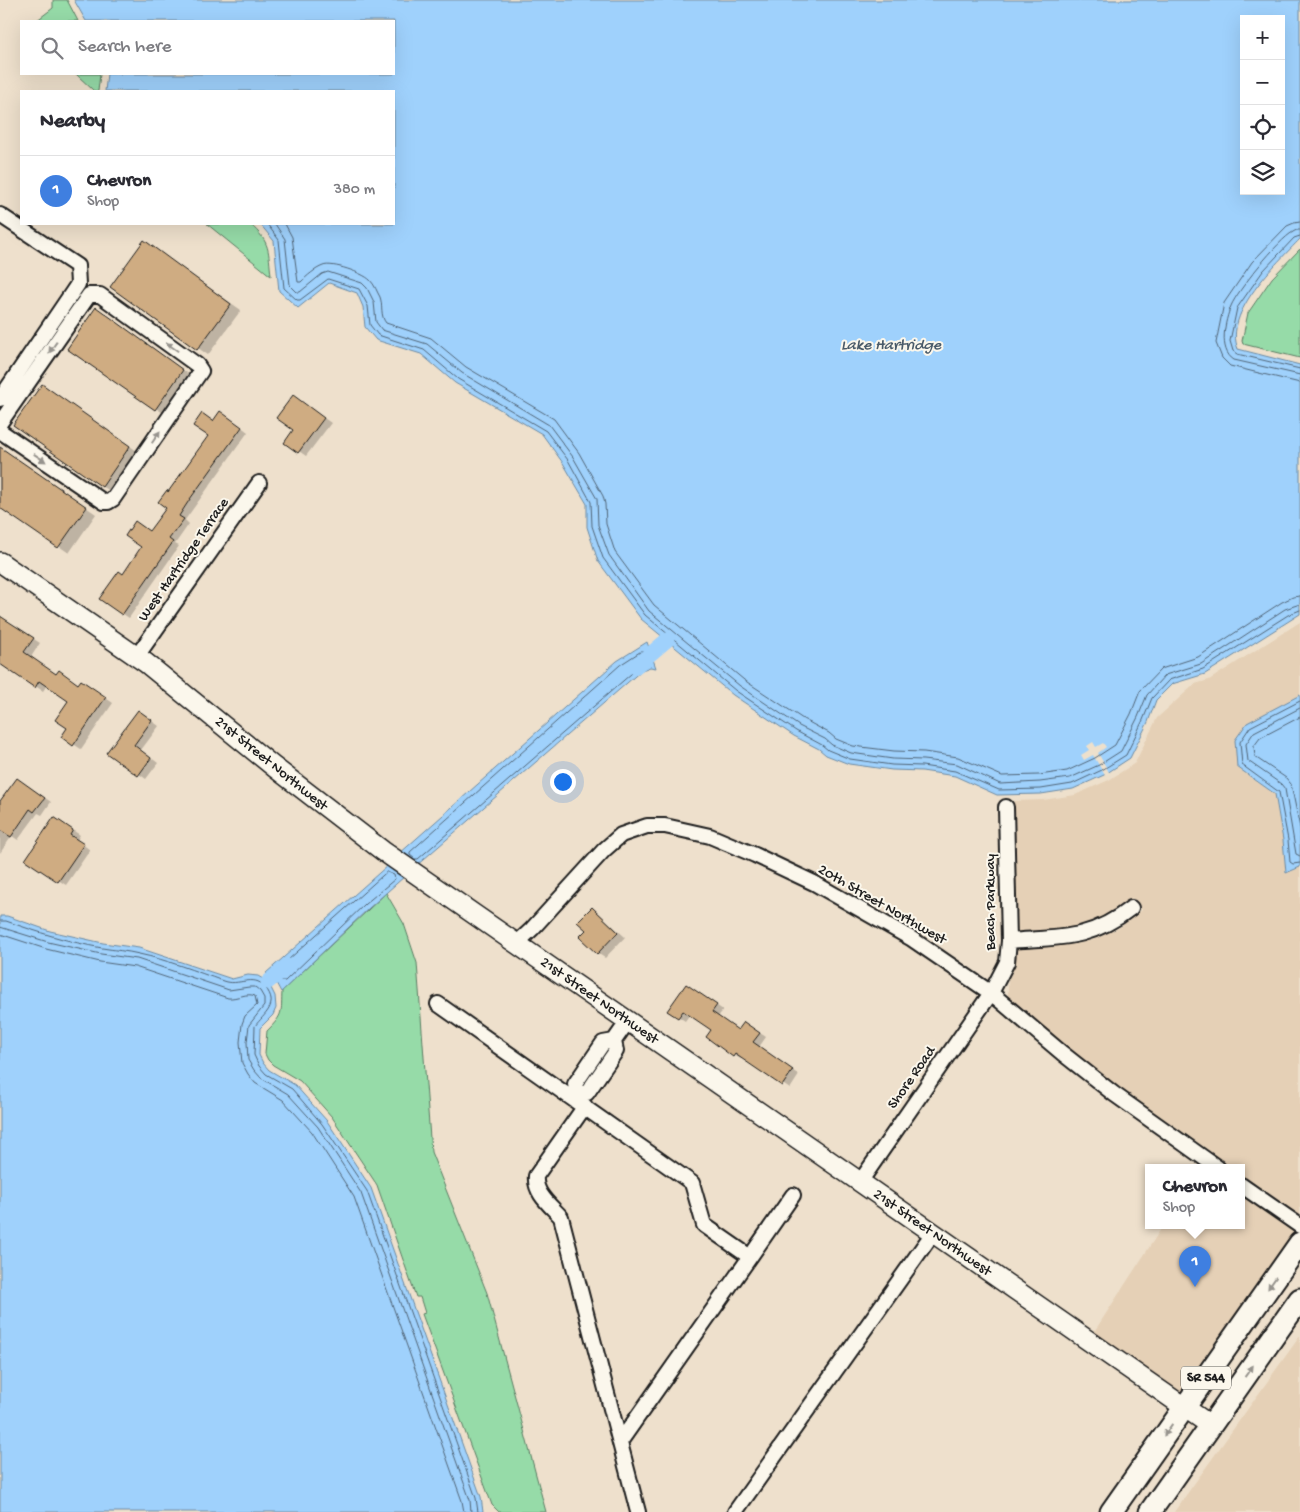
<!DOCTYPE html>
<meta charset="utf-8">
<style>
:root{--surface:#fff;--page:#f2f2f3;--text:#2b2b33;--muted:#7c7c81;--line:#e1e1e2;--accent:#1f6fb2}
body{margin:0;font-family:"Gochi Hand",sans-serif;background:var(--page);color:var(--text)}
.controls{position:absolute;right:15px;top:15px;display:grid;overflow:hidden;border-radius:0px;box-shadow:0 5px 20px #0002}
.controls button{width:45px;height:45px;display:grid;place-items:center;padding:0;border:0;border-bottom:1px solid var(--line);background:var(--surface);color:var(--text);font:25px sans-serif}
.you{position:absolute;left:562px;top:781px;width:18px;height:18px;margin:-12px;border:4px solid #fff;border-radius:50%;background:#1a73e8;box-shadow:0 0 0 8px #1a73e833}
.badge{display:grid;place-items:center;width:32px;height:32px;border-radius:50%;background:var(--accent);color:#fff;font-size:16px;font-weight:700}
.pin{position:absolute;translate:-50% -41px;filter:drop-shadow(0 1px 2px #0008)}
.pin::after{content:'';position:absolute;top:26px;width:18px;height:15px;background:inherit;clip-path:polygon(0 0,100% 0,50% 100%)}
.popup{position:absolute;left:1145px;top:1164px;width:100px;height:65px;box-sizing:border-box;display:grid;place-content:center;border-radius:0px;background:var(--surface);filter:drop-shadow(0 1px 4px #0005);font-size:16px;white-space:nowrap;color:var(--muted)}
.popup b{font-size:19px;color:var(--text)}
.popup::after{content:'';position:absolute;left:50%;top:100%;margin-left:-10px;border:10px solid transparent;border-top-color:var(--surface)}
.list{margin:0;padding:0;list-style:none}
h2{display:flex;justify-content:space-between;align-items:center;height:65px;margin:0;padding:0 20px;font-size:21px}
h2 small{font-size:16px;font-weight:400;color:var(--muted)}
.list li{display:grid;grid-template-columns:32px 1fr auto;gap:15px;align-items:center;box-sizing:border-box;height:70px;padding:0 20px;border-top:1px solid var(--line)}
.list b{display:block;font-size:19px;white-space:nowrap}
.list p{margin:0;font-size:16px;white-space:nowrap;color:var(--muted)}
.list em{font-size:16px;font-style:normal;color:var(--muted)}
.icon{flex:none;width:28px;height:28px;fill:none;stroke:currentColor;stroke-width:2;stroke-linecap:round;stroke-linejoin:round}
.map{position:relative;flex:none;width:1300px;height:1512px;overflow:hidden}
.search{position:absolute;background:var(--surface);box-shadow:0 5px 20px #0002;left:20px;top:20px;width:375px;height:55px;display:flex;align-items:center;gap:12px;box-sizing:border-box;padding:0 18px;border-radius:0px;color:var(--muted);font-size:19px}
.panel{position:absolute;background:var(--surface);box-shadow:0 5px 20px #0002;left:20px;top:90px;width:375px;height:135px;border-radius:0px}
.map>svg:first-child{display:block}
.built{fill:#e5d0b6}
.green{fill:#96dba8;stroke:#597c62}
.water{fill:#9fd1fc;stroke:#6b89a2;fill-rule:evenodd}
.pier{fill:#eee0cc}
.shadow{fill:#0003}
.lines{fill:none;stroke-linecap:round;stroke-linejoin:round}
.shore{stroke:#506476;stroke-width:1}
.canal{stroke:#9fd1fc;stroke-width:15}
.building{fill:#cfac82;stroke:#1c1c1c}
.street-casing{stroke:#1c1c1c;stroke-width:18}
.secondary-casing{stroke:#1c1c1c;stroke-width:22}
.primary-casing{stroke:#1c1c1c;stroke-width:25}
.street{stroke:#fbf7ec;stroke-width:14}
.secondary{stroke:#fbf7ec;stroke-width:19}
.primary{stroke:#fbf7ec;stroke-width:21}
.oneway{fill:#97948e}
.labels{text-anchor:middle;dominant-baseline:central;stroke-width:4;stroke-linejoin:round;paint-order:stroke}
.shield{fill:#fbf7ec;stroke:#5f5e5a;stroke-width:1}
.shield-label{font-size:14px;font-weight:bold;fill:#1c1c1c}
.street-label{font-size:15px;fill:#1c1c1c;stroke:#fbf7ec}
.water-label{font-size:16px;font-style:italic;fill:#4a5b6a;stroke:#fbf7ec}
</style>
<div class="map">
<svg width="1300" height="1512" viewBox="0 0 1300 1512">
<rect width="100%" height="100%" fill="#eee0cc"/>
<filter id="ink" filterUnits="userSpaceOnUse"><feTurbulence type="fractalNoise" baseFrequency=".02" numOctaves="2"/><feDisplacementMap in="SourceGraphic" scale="10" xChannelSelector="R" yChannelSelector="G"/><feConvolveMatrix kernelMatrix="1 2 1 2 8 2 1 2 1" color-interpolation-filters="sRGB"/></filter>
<g filter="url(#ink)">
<path class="built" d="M1300,622V695L1277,708L1237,767L1275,794L1283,840L1286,873L1300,867V1217L1241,1176V1168H1231L1210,1154L1211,1152L1106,1078L1067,1048L1008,997V980L1015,966L1016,949L1080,943L1093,940L1119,928L1142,910L1132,898L1109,915L1076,928L1017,933L1014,801L1043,800L1075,795L1109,780L1135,763L1157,718L1195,684L1209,680Z
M1241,1194L1295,1231L1179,1395L1092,1335L1163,1226H1241Z
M1300,1336V1512H1174Z"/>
<path class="green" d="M53,0H67L78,21H36L53,8Z
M76,74H100L98,91H94Z
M207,224H250C271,243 268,250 271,276Z
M1300,249V358L1243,344L1242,341L1248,313L1272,278Z
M386,893L404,924L417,963L431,1152L487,1293L546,1512H499L492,1505L422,1314L425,1313L420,1297H416L377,1185L332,1117L300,1081L273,1065L268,1060L265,1054L267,1031C284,1014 281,1013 282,991Z"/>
<path class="water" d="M74,0H1300V239C1277,263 1223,313 1238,349L1300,365V614L1205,674L1172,684L1156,700L1148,722L1130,758L1104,775L1073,789L1041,794L997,795L955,776L922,771L892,770L849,764L826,755L819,749L794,736L733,695L641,619L598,561L587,527V504L563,463L542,434L455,383L421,354L376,340L365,327L363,307L357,293L329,283L298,308L279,291L274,241L260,224H394V91H105L107,74H394V21H86ZM1244,19H1281V191H1244Z
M647,642L656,668L650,667L642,670L416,866L399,854L617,661Z
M1300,695V867L1286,873L1283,840L1275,794L1237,767L1235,740L1247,723Z
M388,865L405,876L369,908L281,992L274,979L266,973Z
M0,916H7L50,931L103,943L139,948L232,979L248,975L258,976L268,982L275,996L276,1008L273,1015L260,1028L259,1055L263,1063L269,1070L295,1085L327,1121L371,1188L481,1497L483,1512H0Z"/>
<path class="pier" d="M1093,742L1096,747L1103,743L1106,747L1098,753L1110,774L1106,777L1093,755L1084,760L1081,755L1089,750L1087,746Z"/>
<path class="shadow" d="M144,242L241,310L208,355L111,287Z
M97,309L193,377L166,415L69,348Z
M52,392L140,453L112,492L102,486Z
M300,401L331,423L306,456L286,442L295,430Z
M227,416L248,432L185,520L189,524L175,544L179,546L129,618L101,599L123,575L143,547L150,532L167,507L169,493L210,436L213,422Z
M0,448L96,514L69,553L0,506Z
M0,617L40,643L31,657L57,675L79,685L88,686L113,703L81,749L63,737L69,728L70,701L47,685L43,691L0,663Z
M145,716L159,726L141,750L158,763L146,779L108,752Z
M24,783L51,802L42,815L38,813L18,840L12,836L0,853V803Z
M62,823L80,835L77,840L90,850L66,885L27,860Z
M592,908L599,913L625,937L605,958L597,953L588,930Z
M693,989L723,1010L718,1017L738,1031L751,1027L766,1037L759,1047L799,1075L790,1089L742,1057L741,1059L734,1055L713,1030L690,1014L685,1021L669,1010Z"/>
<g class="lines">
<path class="shore" d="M1300,222L1294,223L1287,226L1252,262L1224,303L1216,343L1222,358L1230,366L1300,383
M267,224L279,240L284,288L297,300H300L328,279L359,289L368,306L370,325L378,335L424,350L458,379L546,431L568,460L591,502L592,526L603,558L645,615L736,691L796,731L822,745L828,750L850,759L892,765L922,766L955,771L999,790L1041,789L1072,784L1102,770L1126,755L1143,720L1152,698L1169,680L1203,669L1288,615L1300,610
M275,224L285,239L290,285L297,292H300L322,274L328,272L362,283L367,288L374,302L376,322L382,330L427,344L462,373L549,425L573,457L597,499L598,525L609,555L649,611L740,686L799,726L825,739L832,745L851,753L893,759L923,760L957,764L1000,784L1040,782L1070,778L1099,765L1121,751L1138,717L1147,695L1165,675L1201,664L1285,609L1300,604
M285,224L292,237L298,282H301C307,276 315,269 323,266C332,262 363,273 370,280C375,285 377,292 380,297C383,305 380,316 386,323L431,338L466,367L554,419L579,453L603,496L605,504L606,524L615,552L654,605L744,680L803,719L829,733L836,739L853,746L894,751L924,752L958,757L1002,776L1039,775L1067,771L1095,758L1115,745L1131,714L1140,691L1161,669L1198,657L1282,602L1293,597L1300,596
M1300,230C1297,230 1296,230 1293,232C1279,239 1237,291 1231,306C1225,321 1218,350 1234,360L1300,375
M1300,236L1294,238L1263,271L1237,308L1230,341L1233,351L1237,354L1300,369
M642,651L645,652L648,660L647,663L639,667L418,859H415L410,855V852L620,665Z
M1300,701L1250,727L1240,742L1242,765L1279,792L1288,840L1290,862L1293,864L1300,863
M1300,708L1254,732L1246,744L1248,761L1281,784L1285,789L1296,854L1300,856
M1300,717L1260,738L1254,746L1255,757L1286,778L1291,784L1300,828
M387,872L394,875L395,879L365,904L285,981H281L275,974L276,971Z
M0,921H6C37,932 69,942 102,948C114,950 127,951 139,954C168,960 195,971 223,981C239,987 253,973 265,987C280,1005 264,1014 255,1026L254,1055L259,1066L266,1074L292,1089L322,1124L367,1191L476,1498L478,1512
M0,927L48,942L101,954L137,959L229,990L249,987H255L260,991L264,998V1006L249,1025L247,1042L248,1060L254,1070L261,1078L288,1094L318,1127L361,1193L470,1500L471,1512
M0,934L46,949L100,962L135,967L228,998C237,999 247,992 255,996L257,1005L245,1016L242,1024L240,1042L242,1063L248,1074L255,1083L283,1100L312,1132L354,1197L462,1501L464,1512"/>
<path class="canal" d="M635,667L667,640
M268,982L288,966"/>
</g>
<path class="building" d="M144,240L231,304L197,350L110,287Z
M96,307L183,370L155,410L67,349Z
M42,384L130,446L102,487L13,425Z
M293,395L324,418L298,453L284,443L293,430L276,418Z
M220,411L242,427L190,499L179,516L184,519L169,539L173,542L122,615L99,599L119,571L123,574L141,547L125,536L135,521L149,531L166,508L158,502L167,490L168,492L208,436L193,426L202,413L213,421Z
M0,447L87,507L58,548L0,508Z
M0,616L34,638L24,652L56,674L59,670L78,684L81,680L106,697L73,746L61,737L67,728L55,720L68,701L39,681L35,688L0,664Z
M138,710L152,720L134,745L151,758L138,776L106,753Z
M17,778L45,798L34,812L30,809L11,837L0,830V801Z
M54,817L73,830L70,835L84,844L58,882L25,860Z
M592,907L618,932L597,954L579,937L586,930L577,922Z
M686,984L717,1005L712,1012L738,1030L744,1022L760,1033L753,1042L793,1070L782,1086L735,1054L733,1057L706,1037L711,1030L683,1011L678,1018L667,1011Z"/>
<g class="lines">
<defs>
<path id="street" d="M0,215L77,266L78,284L0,399
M0,423L89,295H100L197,365L201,371L113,499L108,502H104L0,431
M137,656L259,483
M1009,941C1059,937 1089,941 1131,908
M517,943L532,929L604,850L621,835L647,826H665L710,836L755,855L814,883L912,939L991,993L1062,1053L1114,1094L1218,1168
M438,1004L692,1183L704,1225L750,1257L793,1195
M577,1093H587L616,1051L614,1041L628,1021
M573,1098L577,1093L575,1084L603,1043L614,1041
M585,1106L536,1176C534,1193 550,1205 561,1217L638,1512
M860,1182L991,993L1007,962L1009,941L1006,807
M1241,1185L1300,1226
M620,1442L750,1257
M735,1512L933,1233"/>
<path id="secondary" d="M0,562L146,663L274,767L383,851L1210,1425"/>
<path id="primary" d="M1111,1512L1300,1243
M1150,1512L1300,1299"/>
</defs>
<use href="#street" class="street-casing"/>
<use href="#secondary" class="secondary-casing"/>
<use href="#primary" class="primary-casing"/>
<use href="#street" class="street"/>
<use href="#secondary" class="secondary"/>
<use href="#primary" class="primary"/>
</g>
<defs><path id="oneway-solid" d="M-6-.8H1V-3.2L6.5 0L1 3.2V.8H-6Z" transform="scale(1.25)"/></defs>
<g class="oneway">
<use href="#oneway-solid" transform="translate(53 347) rotate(125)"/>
<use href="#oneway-solid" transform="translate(172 347) rotate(-145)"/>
<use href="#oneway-solid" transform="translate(156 437) rotate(-56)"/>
<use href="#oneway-solid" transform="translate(40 458) rotate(34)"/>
<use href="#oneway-solid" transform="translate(1272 1283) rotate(125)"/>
<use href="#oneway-solid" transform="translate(1249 1371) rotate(-54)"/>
<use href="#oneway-solid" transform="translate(1168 1430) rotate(125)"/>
</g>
</g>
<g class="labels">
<rect class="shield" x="1181" y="1366.5" width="50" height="23" rx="4"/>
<g class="shield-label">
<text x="1206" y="1378">SR 544</text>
</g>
<g class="street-label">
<text transform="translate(184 560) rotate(-55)">West Hartridge Terrace</text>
<text transform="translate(271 764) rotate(39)">21st Street Northwest</text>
<text transform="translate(991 902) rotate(-90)">Beach Parkway</text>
<text transform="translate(882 905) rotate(30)">20th Street Northwest</text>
<text transform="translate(599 1001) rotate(35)">21st Street Northwest</text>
<text transform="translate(912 1078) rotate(-55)">Shore Road</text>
<text transform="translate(932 1233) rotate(35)">21st Street Northwest</text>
</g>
<g class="water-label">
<text x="891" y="346">Lake Hartridge</text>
</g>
</g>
</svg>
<div class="controls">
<button>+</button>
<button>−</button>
<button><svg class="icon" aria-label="locate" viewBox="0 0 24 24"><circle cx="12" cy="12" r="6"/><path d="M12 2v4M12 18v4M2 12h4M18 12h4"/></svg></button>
<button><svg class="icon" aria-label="layers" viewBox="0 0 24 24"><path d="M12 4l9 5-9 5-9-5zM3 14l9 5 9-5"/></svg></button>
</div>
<div class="you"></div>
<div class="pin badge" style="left:1195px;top:1287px;background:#3f7fe0">1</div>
<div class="popup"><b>Chevron</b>Shop</div>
<div class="search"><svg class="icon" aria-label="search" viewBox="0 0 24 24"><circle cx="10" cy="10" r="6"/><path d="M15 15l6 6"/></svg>Search here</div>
<section class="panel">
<h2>Nearby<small></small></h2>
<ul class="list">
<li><span class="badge" style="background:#3f7fe0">1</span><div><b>Chevron</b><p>Shop</p></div><em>380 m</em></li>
</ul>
</section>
</div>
